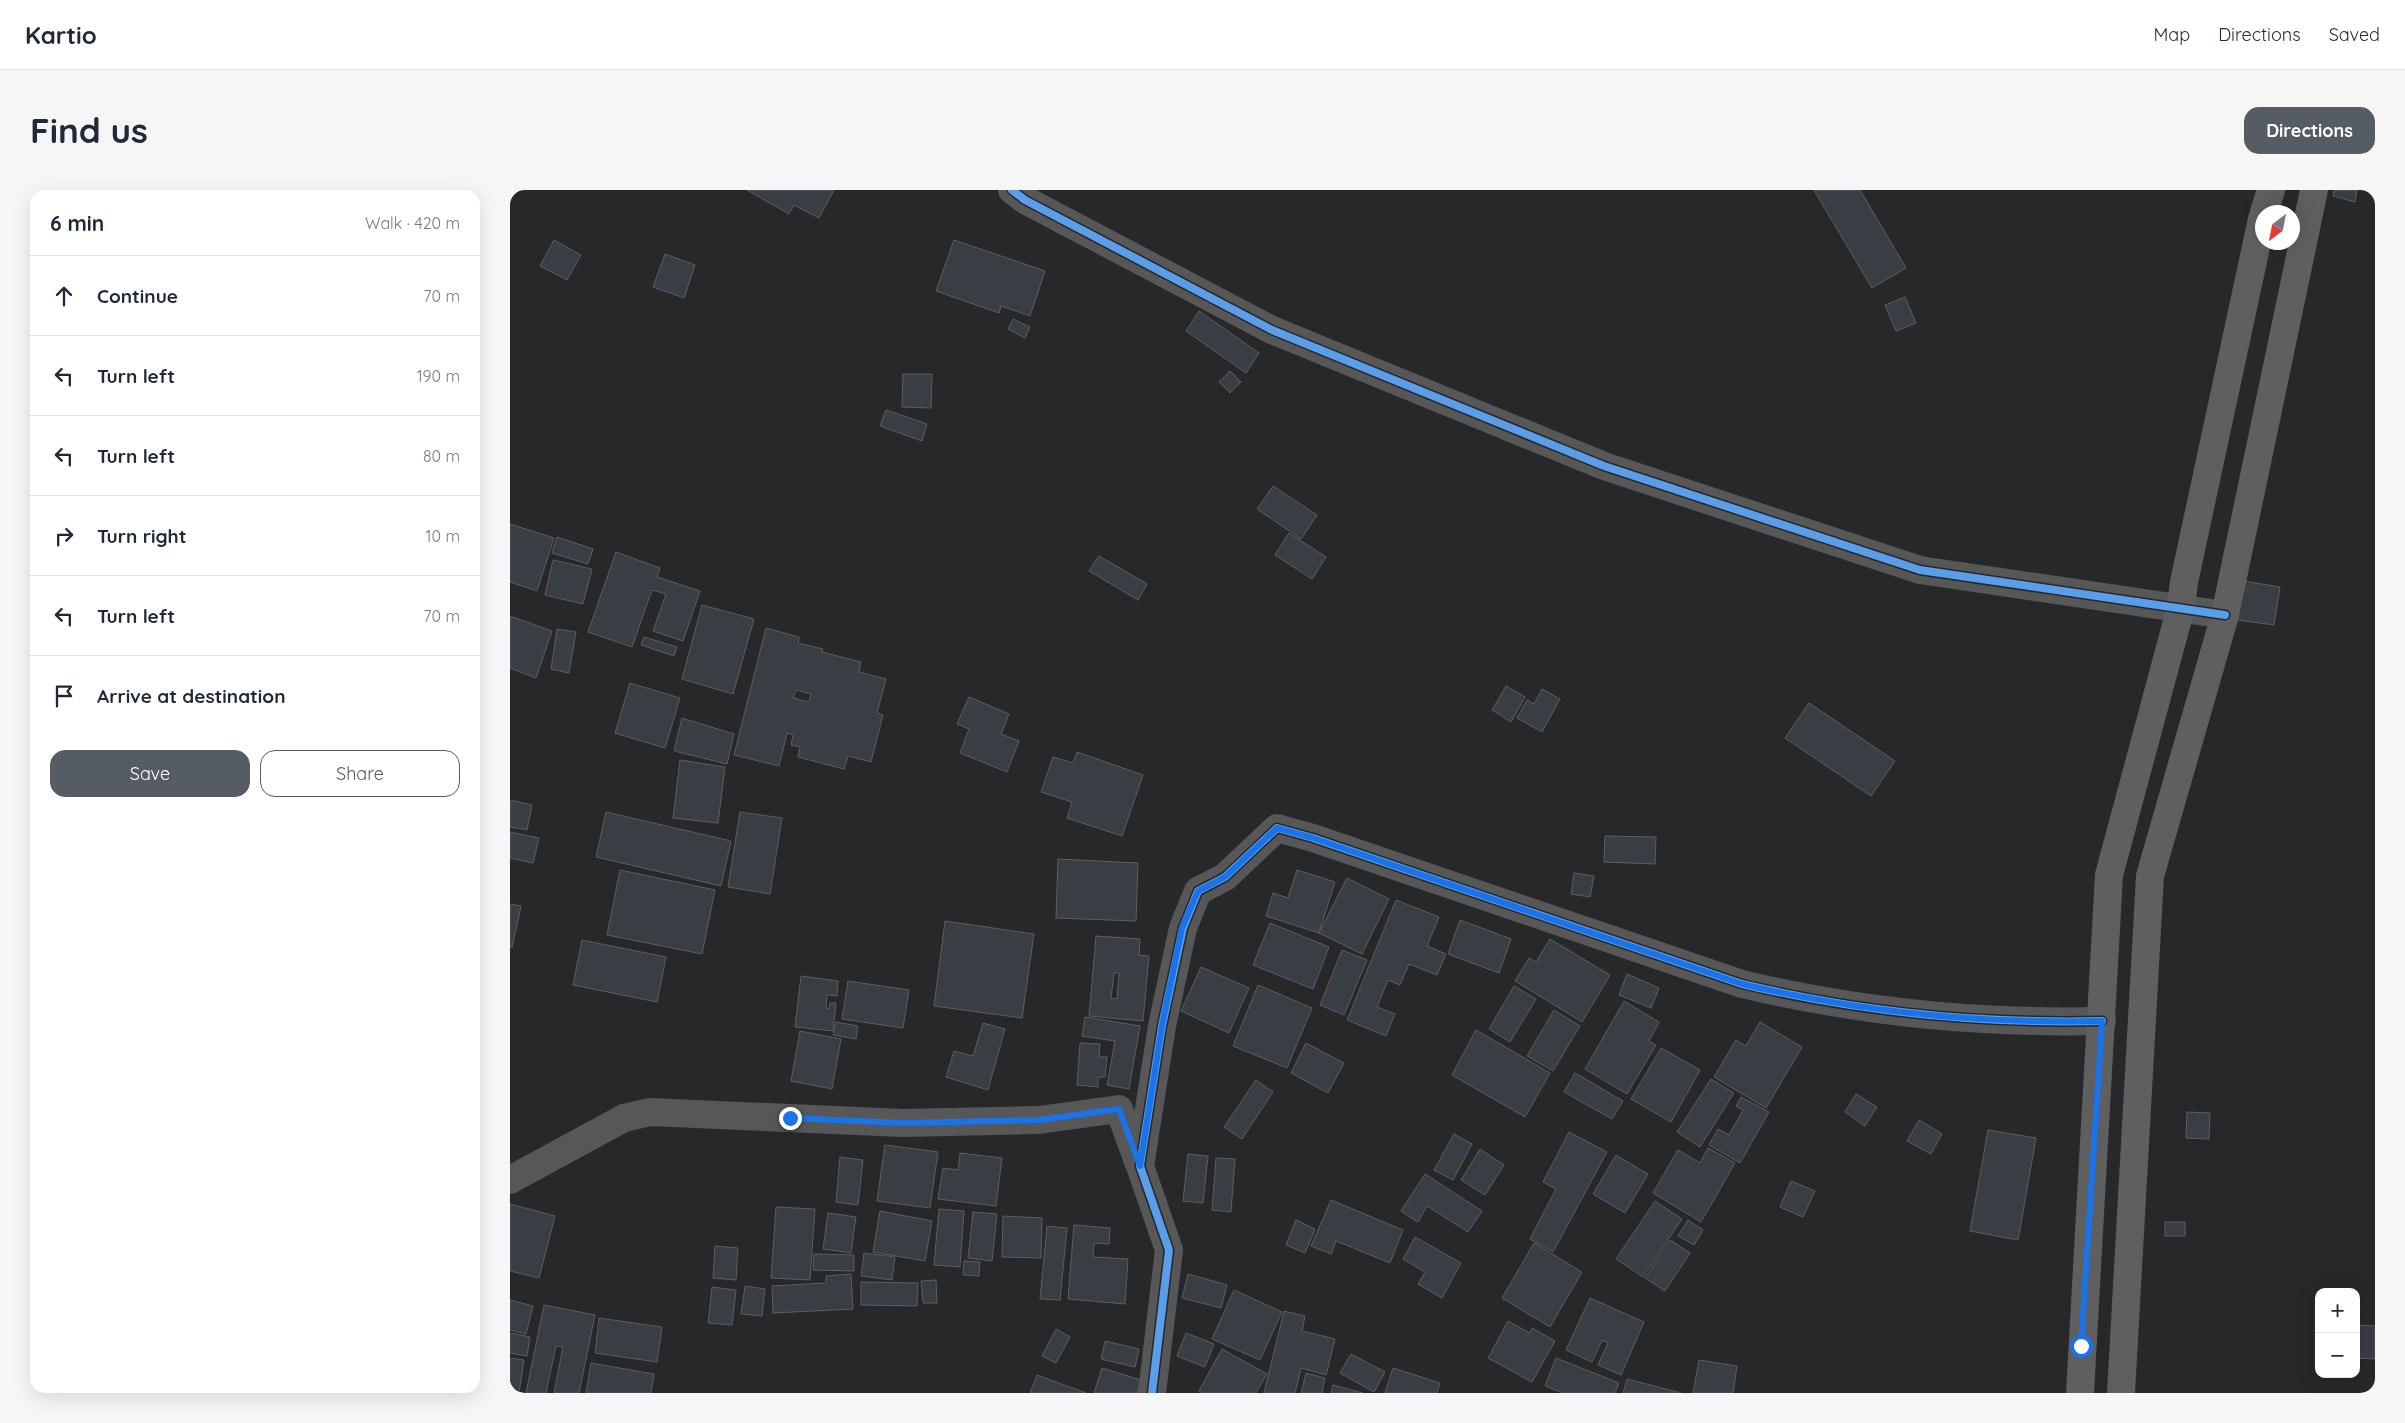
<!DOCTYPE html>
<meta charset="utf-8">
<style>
:root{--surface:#fff;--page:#f6f6f7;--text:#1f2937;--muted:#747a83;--line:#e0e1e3;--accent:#565c64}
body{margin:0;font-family:Quicksand,sans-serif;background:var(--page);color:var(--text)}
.controls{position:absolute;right:15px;bottom:15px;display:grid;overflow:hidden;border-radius:10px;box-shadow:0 5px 20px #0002}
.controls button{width:45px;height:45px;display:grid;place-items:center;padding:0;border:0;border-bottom:1px solid var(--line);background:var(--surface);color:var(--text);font:25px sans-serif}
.compass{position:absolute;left:1745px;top:15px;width:45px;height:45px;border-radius:50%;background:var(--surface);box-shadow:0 5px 20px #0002;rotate:212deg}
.stop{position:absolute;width:15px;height:15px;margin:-11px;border:4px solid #1a73e8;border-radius:50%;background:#fff}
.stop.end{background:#1a73e8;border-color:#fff;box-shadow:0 1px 5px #0008}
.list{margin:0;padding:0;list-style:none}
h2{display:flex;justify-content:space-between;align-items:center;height:65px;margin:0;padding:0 20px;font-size:21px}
h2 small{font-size:16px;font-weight:400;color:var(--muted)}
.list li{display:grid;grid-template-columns:32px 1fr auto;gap:15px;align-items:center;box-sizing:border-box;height:80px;padding:0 20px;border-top:1px solid var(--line)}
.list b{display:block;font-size:19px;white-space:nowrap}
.list em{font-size:16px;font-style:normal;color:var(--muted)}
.actions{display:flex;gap:10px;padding:15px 20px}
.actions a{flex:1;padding:11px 0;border:1px solid var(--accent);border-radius:15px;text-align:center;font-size:18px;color:var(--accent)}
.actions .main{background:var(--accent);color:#fff}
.icon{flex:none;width:28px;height:28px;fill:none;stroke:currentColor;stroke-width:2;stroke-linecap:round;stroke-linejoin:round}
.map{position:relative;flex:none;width:1865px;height:1203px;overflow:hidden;border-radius:15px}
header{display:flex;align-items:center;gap:30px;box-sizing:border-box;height:70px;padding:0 25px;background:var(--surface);border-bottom:1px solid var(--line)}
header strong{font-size:24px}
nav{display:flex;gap:28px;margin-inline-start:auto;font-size:18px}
.intro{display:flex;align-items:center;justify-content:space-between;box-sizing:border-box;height:120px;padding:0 30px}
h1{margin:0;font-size:35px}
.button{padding:12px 22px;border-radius:15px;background:var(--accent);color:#fff;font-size:18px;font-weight:700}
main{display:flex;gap:30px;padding:0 30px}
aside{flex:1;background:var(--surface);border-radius:15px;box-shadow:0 5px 20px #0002}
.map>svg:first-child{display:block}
.building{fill:#393d44;stroke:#5d5e5f;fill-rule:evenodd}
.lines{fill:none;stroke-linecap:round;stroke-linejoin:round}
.minor{stroke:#575757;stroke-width:28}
.major{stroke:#5f5f60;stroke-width:28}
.cycleway-casing{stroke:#26272a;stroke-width:11}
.cycleway{stroke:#5a9eea;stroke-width:8}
.route{stroke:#1a73e8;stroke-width:6}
</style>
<header>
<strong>Kartio</strong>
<nav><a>Map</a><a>Directions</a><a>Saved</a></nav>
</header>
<div class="intro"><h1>Find us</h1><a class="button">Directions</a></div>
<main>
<aside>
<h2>6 min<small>Walk · 420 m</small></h2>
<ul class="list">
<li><svg class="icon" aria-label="ahead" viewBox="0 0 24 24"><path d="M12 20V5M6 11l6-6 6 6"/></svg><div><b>Continue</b></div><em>70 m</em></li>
<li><svg class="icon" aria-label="left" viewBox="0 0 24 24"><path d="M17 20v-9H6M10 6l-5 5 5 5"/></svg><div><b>Turn left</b></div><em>190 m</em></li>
<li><svg class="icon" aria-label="left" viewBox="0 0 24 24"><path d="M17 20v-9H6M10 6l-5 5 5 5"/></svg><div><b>Turn left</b></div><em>80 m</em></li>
<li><svg class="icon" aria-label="right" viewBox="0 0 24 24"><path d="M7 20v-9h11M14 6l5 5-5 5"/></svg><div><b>Turn right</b></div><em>10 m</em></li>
<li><svg class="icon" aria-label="left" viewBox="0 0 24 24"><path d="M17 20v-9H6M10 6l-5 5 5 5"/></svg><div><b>Turn left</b></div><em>70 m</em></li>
<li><svg class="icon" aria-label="arrive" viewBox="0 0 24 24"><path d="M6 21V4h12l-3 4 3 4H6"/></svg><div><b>Arrive at destination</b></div></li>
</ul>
<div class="actions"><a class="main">Save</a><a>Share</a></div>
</aside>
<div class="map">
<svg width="1865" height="1203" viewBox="0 0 1865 1203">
<rect width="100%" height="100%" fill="#272829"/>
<path class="building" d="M237,0H324L309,28L284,15L279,24Z
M1304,0H1350L1396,78L1362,98Z
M1824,0H1847L1845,12L1823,6Z
M44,50L71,65L57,90L30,76Z
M444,50L535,81L520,126L491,116L489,123L426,101Z
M155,64L185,75L174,108L143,97Z
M1395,107L1406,133L1386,141L1375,115Z
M689,121L749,163L736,183L676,141Z
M503,129L520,137L515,148L498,139Z
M720,181L731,192L720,203L709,192Z
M393,184H422L421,218L392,217Z
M376,220L417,234L412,251L370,236Z
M763,296L807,325L791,349L747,319Z
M0,334L44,348L27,401L0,392Z
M779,343L816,367L802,389L765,365Z
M47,347L83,359L78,374L42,363Z
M106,362L150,378L147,387L190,401L173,451L143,441L156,404L142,400L122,457L78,442Z
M589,366L637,394L628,410L579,381Z
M43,370L82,379L73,414L35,405Z
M1733,391L1770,397L1764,435L1727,430Z
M192,415L244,429L223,504L172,489Z
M0,426L42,441L26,488L0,478Z
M256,438L289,447L288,453L313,459L312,462L351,472L349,482L376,489L367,523L373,525L361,572L338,566L334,579L288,567L290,557L281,555L283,545L277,543L269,576L224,565ZM286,500L301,504L299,512L283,508Z
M47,439L66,442L59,483L41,479Z
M134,447L167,457L164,466L131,455Z
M120,493L170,508L155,558L105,543Z
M996,496L1015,507L1001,532L982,520Z
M1032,499L1050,509L1032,542L1007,528L1017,510L1024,514Z
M459,507L499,524L491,544L509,551L497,582L450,563L459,539L447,534Z
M1299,513L1385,571L1361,606L1275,548Z
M172,528L224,544L217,574L164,561Z
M567,562L633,585L612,646L557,628L562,612L531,602L543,567L563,573Z
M170,570L215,577L208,633L163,628Z
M0,610L22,615L17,640L0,637Z
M96,622L221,651L211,696L86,667Z
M230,622L272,628L260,704L218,697Z
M0,642L29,648L23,673L0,668Z
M1095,646L1146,647L1145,674L1094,672Z
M548,669L628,673L626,731L546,728Z
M110,680L205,700L192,764L97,745Z
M787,680L825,692L809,743L756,726L763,703L778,708Z
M1064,683L1084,686L1080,707L1061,704Z
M837,688L879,709L852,764L809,743Z
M886,710L929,727L917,756L936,764L927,785L899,774L890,795L878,790L867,817L885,824L876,846L837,830Z
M0,714L11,716L2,758L0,757Z
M950,730L1001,749L989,783L938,764Z
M435,731L524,744L512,828L424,816Z
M760,733L819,757L803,799L743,775Z
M586,746L630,749L629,765L639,766L633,831L579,826ZM604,783H609L607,809L601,808Z
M1040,749L1100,785L1072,832L1005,791L1019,768L1026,772Z
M72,750L156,767L147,812L63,795Z
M832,760L857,770L834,825L810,815Z
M691,777L739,798L719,843L671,821Z
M1117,784L1149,798L1141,818L1109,805Z
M291,786L328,791L327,806L317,805L316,818L319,819L320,813H326L323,841L285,837Z
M338,791L399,800L393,838L332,829Z
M748,795L802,818L777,878L723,856Z
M1004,796L1026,809L1000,852L979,839Z
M1114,811L1149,832L1139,851L1146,855L1117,904L1075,879Z
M1044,820L1070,836L1043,881L1017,866Z
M575,827L630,836L619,899L597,895L605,851L572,846Z
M326,832L348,836L346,849L323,845Z
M1250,832L1292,857L1256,918L1204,887L1226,850L1236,856Z
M473,833L495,839L478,900L436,887L444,861L463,866Z
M966,840L1040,883L1015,927L942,885Z
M290,841L331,849L322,899L281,891Z
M570,853L590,854L589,867H597L595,887H588V897L567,895Z
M796,853L834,873L818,903L781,883Z
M1151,858L1190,880L1161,932L1121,909Z
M1065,883L1113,911L1102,929L1054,902Z
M1201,889L1224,903L1190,957L1167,942Z
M746,890L763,902L732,949L714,937Z
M1346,904L1367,917L1355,936L1335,922Z
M1231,907L1259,922L1230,973L1199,955L1208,939L1219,945L1233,920L1226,916Z
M1677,922L1700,923L1699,949L1676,948Z
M1409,930L1432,944L1421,964L1397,951Z
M1478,940L1526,948L1508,1050L1460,1041Z
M1059,942L1097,962L1043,1062L1020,1049L1046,999L1033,992Z
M944,944L962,954L943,990L924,980Z
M375,955L428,962L420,1018L367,1011Z
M1198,958L1225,973L1191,1032L1143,1003L1168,960L1190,973Z
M970,959L994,975L975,1005L951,990Z
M450,963L492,968L486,1016L428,1009L433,978L448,980Z
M678,964L698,966L693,1013L673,1011Z
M1106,965L1138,984L1115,1023L1083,1004Z
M330,967L353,970L348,1015L326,1012Z
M706,968L725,969L721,1022L702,1020Z
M915,984L972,1021L958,1042L917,1016L908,1032L891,1021Z
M1281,991L1305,1001L1293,1027L1270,1017Z
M821,1010L893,1040L880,1073L826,1051L821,1064L801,1056Z
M1145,1011L1172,1029L1133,1087L1106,1069Z
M0,1014L45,1026L29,1088L0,1081Z
M266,1017L305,1019L300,1090L261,1088Z
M429,1019L454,1021L450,1077L424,1075Z
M370,1021L422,1031L415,1071L363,1062Z
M463,1022L487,1024L482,1071L458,1068Z
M318,1023L346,1027L341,1063L313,1059Z
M493,1026L532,1028L531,1068L492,1067Z
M786,1030L805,1039L795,1063L776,1055Z
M1178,1030L1193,1040L1184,1055L1168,1046Z
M1655,1032H1675V1046H1655Z
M564,1035L600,1038L599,1054L584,1053L583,1067L618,1069L615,1114L558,1109Z
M537,1036L557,1038L550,1110L530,1109Z
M905,1047L951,1073L932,1108L908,1094L915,1082L893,1069Z
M1160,1050L1180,1063L1155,1101L1135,1088Z
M1024,1053L1072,1082L1040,1137L992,1108Z
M205,1056L228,1058L226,1090L203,1088Z
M354,1063L385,1067L382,1090L351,1086Z
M304,1064L344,1065V1081L303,1080Z
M454,1071L470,1072L469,1086L453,1085Z
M341,1084L343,1119L263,1123L262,1096L316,1093V1086Z
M678,1084L717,1095L711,1118L672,1108Z
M426,1090L427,1113H413L411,1091Z
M351,1092L408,1093L407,1116L351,1115Z
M235,1096L255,1099L252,1126L231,1124Z
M202,1097L226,1100L222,1135L198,1133Z
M724,1100L772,1122L750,1170L702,1149Z
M1080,1108L1134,1132L1111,1185L1088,1175L1098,1153L1092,1150L1082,1172L1056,1160Z
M0,1110L23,1116L16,1144L0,1140Z
M34,1115L85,1125L69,1203H44L53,1157L46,1156L36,1203H16Z
M774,1121L795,1126L792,1141L825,1149L816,1185L791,1178L785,1203H754Z
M89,1128L152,1137L147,1172L85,1163Z
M998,1131L1020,1143L1022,1138L1045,1151L1022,1192L978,1168Z
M1846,1135L1865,1136V1169L1846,1168Z
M546,1139L560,1147L546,1173L532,1166Z
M0,1143L20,1147L17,1166L0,1163Z
M676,1143L704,1154L695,1177L667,1166Z
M595,1151L629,1159L625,1177L591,1169Z
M712,1159L757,1184L746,1203H692L689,1201Z
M841,1164L875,1182L864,1202L830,1183Z
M0,1168L14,1170L9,1203H0Z
M1046,1168L1109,1193L1105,1203H1053L1035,1196Z
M1189,1170L1227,1176L1223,1203H1183Z
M81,1173L144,1184L141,1203H76Z
M592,1178L631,1190L627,1203H584Z
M883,1178L930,1193L927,1203H875Z
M796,1183L815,1188L812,1203H791Z
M527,1185L576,1203H520Z
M1117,1189L1171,1203H1113Z
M823,1195L853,1203H821Z"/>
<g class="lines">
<path class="minor" d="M502,0L515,10L762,140L1094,276L1410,380L1715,425
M0,990L114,928L140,922L393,933L529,930L609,919L629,974
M642,1203L659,1060L630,976L652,836L673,738L688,701L715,687L767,638L803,648L1232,794C1350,822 1471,834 1592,831"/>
<path class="major" d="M1754,22L1761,0
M1570,1203L1599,685L1671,417L1674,392L1752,29
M1611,1203L1640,686L1715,425L1804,0"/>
<defs>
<path id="cycleway" d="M502,0L515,10L762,140L1094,276L1410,380L1715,425
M642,1203L659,1060L630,976L652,836L673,738L688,701L715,687L767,638L803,648L1232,794C1350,822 1471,834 1592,831"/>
</defs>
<use href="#cycleway" class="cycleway-casing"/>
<use href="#cycleway" class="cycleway"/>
</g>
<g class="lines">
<path class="route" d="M280,928L393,933L529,930L609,919L630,976L652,836L672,738L688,701L715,687L767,638L803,648L1232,794C1350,822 1471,834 1592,831L1571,1156"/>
</g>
</svg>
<div class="controls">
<button>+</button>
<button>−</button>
</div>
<svg class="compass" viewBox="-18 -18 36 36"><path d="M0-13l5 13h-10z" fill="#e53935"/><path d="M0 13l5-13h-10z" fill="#747a83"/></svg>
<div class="stop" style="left:1571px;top:1156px"></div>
<div class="stop end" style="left:280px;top:928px"></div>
</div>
</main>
